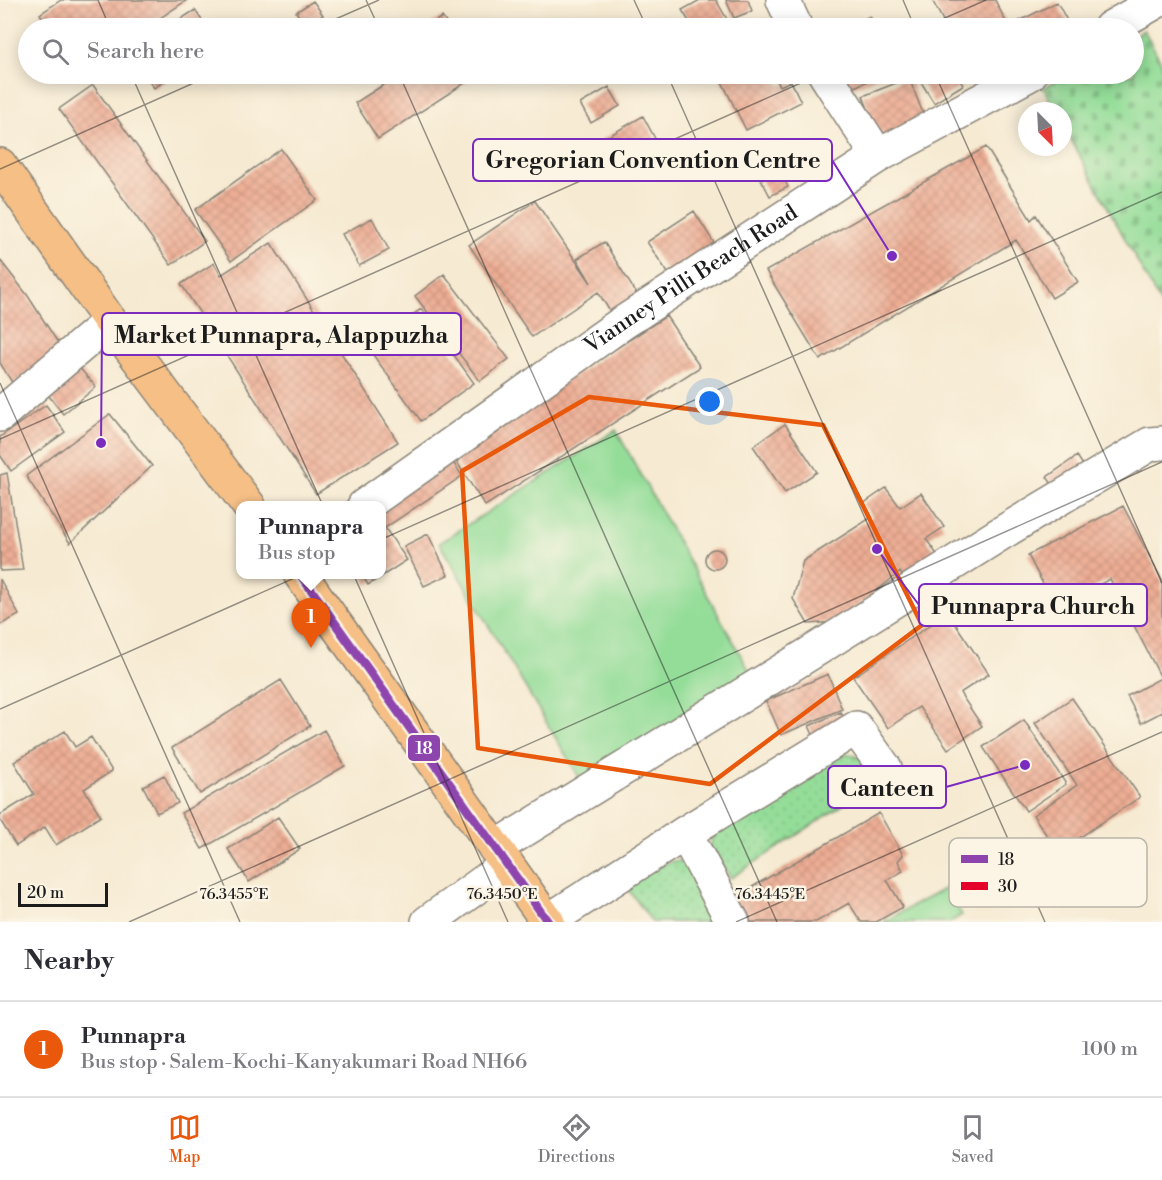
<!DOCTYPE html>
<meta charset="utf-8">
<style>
:root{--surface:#fff;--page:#f7f7f7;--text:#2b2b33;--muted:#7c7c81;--line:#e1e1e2;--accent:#ea580c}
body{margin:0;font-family:"Libre Bodoni",serif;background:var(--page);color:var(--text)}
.compass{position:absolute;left:1018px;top:102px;width:54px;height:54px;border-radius:50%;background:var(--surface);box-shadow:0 3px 15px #0003;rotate:156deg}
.scale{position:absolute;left:18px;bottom:15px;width:90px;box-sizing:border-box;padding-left:6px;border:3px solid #1c1c1c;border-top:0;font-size:16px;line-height:21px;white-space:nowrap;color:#1c1c1c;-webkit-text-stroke:4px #fcf5e5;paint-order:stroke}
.you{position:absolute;left:710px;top:402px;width:21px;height:21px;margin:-15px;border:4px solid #fff;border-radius:50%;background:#1a73e8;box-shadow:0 0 0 9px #1a73e833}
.badge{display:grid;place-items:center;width:39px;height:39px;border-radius:50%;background:var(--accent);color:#fff;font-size:20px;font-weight:700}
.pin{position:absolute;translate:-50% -50px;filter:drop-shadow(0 2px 3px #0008)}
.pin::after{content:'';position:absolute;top:32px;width:21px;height:18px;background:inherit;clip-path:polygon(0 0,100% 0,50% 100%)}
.popup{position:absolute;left:236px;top:501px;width:150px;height:78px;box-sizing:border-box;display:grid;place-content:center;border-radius:12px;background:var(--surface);filter:drop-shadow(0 2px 4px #0005);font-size:20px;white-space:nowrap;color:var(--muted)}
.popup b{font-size:22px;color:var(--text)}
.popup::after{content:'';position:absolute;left:50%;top:100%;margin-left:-12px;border:12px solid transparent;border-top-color:var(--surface)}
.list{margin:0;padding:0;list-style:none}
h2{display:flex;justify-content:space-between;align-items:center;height:78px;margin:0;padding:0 24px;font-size:26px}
h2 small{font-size:20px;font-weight:400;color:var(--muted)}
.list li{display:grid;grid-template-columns:39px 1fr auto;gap:18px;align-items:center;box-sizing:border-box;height:96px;padding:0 24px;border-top:2px solid var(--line)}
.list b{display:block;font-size:22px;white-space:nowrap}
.list p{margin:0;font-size:20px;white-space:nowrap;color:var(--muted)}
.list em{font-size:20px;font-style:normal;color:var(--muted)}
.icon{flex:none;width:33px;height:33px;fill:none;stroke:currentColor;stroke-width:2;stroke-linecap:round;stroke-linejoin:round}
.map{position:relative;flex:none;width:1162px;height:922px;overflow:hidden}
.search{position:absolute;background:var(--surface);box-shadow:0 3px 15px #0003;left:18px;right:18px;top:18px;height:66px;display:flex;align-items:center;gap:15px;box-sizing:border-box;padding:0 21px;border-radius:33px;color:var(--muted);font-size:22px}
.sheet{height:174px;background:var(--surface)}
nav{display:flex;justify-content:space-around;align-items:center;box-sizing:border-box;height:84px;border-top:2px solid var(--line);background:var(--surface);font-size:16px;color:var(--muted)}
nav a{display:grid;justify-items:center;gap:3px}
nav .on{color:var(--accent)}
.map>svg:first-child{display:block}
.grass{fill:url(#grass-dots);stroke:#587c5a;stroke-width:1.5}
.cemetery{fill:url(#cemetery-stones);stroke:#587c5a;stroke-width:1.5}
.pitch{fill:#94dd99;stroke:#587c5a;stroke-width:1.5}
.building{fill:url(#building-cross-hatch)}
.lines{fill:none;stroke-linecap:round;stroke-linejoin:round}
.minor-casing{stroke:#898377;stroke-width:36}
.highway-casing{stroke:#898377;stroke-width:36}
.minor{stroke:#fff;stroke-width:33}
.highway{stroke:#f5bf86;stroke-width:33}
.bus-1-casing{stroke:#fcf5e5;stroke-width:14}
.bus-1{stroke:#8e44ad;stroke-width:9}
.marked{fill:none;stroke:#e8590c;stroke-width:4.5;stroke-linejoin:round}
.ticks{fill:none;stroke:#1c1c1c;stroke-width:1.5;stroke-opacity:0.45}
.labels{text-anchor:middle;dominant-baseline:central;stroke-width:5;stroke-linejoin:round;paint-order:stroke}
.street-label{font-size:22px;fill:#1c1c1c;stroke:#fcf5e5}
.key{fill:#fcf5e5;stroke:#b9b4a9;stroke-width:1.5}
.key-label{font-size:16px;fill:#1c1c1c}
.ticks-label{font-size:15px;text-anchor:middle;fill:#1c1c1c;stroke:#fcf5e5;stroke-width:5;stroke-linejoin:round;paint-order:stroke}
.leader{fill:none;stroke:#7b2cbf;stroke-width:2}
.callout-dot{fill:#7b2cbf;stroke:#fcf5e5;stroke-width:2}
.callout{fill:#fcf5e5;stroke:#7b2cbf;stroke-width:2}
.callout-label{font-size:24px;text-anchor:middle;font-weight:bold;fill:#1c1c1c}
.line-badge{stroke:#fcf5e5;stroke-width:2}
.badge-label{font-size:16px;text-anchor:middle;font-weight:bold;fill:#fff}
</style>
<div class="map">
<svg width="1162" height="922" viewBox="0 0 1162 922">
<defs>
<pattern id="grass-dots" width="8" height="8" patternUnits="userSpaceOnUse" patternTransform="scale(1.5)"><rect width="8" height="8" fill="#94dd99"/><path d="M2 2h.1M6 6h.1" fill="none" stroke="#7fbd83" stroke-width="1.8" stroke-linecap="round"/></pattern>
<pattern id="cemetery-stones" width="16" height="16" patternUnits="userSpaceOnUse" patternTransform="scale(1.5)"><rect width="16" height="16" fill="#94dd99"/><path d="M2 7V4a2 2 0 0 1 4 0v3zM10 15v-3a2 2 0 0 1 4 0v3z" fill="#7fbd83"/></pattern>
<pattern id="building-cross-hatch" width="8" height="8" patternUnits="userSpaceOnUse" patternTransform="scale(1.5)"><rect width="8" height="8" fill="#edad94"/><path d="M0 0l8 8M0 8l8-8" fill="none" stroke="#cb947f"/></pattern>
</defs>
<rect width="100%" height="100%" fill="#fcf5e5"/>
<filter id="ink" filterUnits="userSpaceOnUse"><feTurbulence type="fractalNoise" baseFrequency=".0167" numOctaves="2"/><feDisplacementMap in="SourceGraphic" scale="12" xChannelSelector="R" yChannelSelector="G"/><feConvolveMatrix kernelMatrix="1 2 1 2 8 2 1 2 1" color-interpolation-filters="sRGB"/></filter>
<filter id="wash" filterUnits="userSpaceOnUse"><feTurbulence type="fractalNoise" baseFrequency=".008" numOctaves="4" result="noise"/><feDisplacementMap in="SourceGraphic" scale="24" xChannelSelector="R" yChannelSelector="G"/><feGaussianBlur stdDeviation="1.35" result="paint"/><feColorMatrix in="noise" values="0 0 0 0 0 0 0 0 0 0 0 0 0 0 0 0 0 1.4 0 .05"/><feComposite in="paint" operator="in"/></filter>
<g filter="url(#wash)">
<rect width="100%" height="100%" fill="#f6ead2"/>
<path class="grass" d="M842,752L867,760L881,780L731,878L710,847L716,823Z
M674,861H686L725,922H652L622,881L650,868Z"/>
<path class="cemetery" d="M1144,30L1162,64V305H1161L1063,125V111H1056L1043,88L1068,74H1134V36Z"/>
<path class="pitch" d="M616,430L754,679L582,782L439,543Z
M946,888L962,915L950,922H883Z"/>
<g id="blocks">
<path class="building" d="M61,0H187L145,28H50L40,14Z
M700,0H716L732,28H693L682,10Z
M726,0H748L752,11L734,18Z
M932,0H995L1009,28H947Z
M313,1L323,15L306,27L296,12Z
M1057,2L1071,28H1018L1015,23Z
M195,10L207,28H167Z
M870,16L875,28H844Z
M442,17L450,28H424Z
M144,74H176L154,88Z
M382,74H479L378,139L355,103L388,82Z
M718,74H773L780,86L791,81L801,102L746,130Z
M840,74H883L848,90Z
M916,74H956L963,85L934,103Z
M909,78L926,121L880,139L863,96Z
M93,85L205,241L171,265L59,109Z
M609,87L620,106L591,123L580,104Z
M643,116L660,148L605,177L593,145Z
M986,147L1031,220L1036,215L1078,282L1052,298L1016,240L820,360L766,271Z
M281,149L317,200L231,261L195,210Z
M780,170L788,187L770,196L761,179Z
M535,201L591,283L577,259L604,242L638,296L611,313L598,292L532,337L469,245Z
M694,211L716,246L670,276L647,242Z
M372,218L389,250L359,266L342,234Z
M271,243L398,442L316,494L181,284L214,263L221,275Z
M0,260L28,296L62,349L13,384L0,363Z
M444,274L509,359L480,381L415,296Z
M421,309L474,383L421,421L368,348Z
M666,316L700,367L485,506L452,455Z
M77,365L96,387L63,414L45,391Z
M46,405L65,432L11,471L0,455V437Z
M110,414L152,466L70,543L26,476Z
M785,424L817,472L785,493L753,446Z
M448,454L462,476L385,528L407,560L368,585L361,574H382V506Z
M1077,456L1089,474L1059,494L1047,477Z
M7,473L23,570L0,571V475Z
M886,488L900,507L921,493L944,527L926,539L941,560L908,584L900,572L837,622L808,624L793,599L803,561L872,517L863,504Z
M1123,506L1162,580V712L1141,723L1127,696L1161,678L1110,579L1055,607L1028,555Z
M428,534L448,575L424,586L404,546Z
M705 559a10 10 0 1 1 20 0a10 10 0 1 1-20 0Z
M0,579L19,615L0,625Z
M948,613L989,674L960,693L982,726L948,749L919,707L888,728L853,677Z
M828,674L842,709L781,735L766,701Z
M281,680L310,726L200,794L172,748Z
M1072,698L1140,797L1058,852L1033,815L1077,785L1035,723Z
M841,712L848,727L816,741L809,726Z
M1024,720L1066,784L1026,811L983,747Z
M324,730L345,766L202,849L181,813Z
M65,731L75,747L91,737L112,771L84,789L101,816L56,845L45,827L16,846L0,820V815L34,794L14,762Z
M164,775L178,803L157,813L143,786Z
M879,813L903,855L898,861L903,871L887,880L903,907L876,922H861L849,903L816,922H740L728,901Z
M278,817L300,849L249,882L228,849Z"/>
</g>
</g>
<g filter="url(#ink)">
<use href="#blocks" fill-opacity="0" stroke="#898377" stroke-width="1.5"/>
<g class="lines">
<defs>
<g id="minor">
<path d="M783,0L796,28"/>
<path d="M1110,28L1159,0"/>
<path d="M825,74L878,156"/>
<path d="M0,415L110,321"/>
<path id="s1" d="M364,506L621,324L878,156L1030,74"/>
<path d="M685,833L733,922"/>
<path d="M495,848L822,646L1000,534L1150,444L1162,443"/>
<path d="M548,921L685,833L856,728L885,768"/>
<path d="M428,922L507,865"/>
</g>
<path id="highway" d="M0,165L110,321L249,506
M300,574L548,922"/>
</defs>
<use href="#minor" class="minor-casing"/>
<use href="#highway" class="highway-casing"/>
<use href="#minor" class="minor"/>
<use href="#highway" class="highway"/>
<defs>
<path id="bus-1" d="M300,574L548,922"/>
</defs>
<use href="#bus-1" class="bus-1-casing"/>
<use href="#bus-1" class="bus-1"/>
</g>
</g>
<path class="marked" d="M589,397L823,425L922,625L710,784L478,748L462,471Z"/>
<path class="ticks" d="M98,0L110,28M366,0L379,28M634,0L647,28M903,0L915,28M315,28L379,0M922,28L986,0M131,74L508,922M399,74L777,922M667,74L1045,922M935,74L1162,583M0,169L214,74M0,383L240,922M0,439L821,74M0,709L1162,192M129,922L1162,462M736,922L1162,732"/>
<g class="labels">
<g class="street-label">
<text stroke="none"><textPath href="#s1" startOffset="398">Vianney Pilli Beach Road</textPath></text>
</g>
</g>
<rect x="949" y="838" width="198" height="69" rx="9" class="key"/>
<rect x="961" y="855" width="27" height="8" fill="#8e44ad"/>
<rect x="961" y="882" width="27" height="8" fill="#e4002b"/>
<g class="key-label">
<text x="998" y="865">18</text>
<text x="998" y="892">30</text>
</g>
<g class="ticks-label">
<text x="234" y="899">76.3455°E</text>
<text x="502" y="899">76.3450°E</text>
<text x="770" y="899">76.3445°E</text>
</g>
<path class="leader" d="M892 256L832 160M101 443L102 334M877 549L919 605M1025 765L946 787"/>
<g class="callout-dot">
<circle cx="892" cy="256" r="6"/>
<circle cx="101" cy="443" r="6"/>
<circle cx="877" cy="549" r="6"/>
<circle cx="1025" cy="765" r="6"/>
</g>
<g class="callout">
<rect x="473" y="139" width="359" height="42" rx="6"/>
<rect x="102" y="313" width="359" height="42" rx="6"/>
<rect x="919" y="584" width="228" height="42" rx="6"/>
<rect x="828" y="766" width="118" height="42" rx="6"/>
</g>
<g class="callout-label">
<text x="653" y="168">Gregorian Convention Centre</text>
<text x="281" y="343">Market Punnapra, Alappuzha</text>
<text x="1033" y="614">Punnapra Church</text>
<text x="887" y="796">Canteen</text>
</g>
<rect class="line-badge" x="407" y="734" width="34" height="28" rx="6" fill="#8e44ad"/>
<g class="badge-label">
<text x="424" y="754">18</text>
</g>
</svg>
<svg class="compass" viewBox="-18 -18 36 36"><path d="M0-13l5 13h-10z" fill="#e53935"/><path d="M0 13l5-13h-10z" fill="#7c7c81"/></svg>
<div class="scale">20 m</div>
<div class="you"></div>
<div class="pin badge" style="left:311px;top:648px">1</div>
<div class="popup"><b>Punnapra</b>Bus stop</div>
<div class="search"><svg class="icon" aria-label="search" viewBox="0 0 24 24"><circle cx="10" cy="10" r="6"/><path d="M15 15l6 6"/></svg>Search here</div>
</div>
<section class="sheet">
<h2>Nearby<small></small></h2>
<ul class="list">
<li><span class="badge">1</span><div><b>Punnapra</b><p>Bus stop · Salem-Kochi-Kanyakumari Road NH66</p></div><em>100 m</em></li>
</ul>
</section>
<nav>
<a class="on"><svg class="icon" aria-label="map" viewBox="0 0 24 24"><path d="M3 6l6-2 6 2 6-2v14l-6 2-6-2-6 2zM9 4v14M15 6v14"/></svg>Map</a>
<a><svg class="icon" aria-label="directions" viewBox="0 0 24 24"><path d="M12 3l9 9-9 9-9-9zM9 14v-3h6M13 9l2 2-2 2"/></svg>Directions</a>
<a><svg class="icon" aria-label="saved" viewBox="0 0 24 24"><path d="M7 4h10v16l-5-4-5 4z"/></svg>Saved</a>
</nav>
